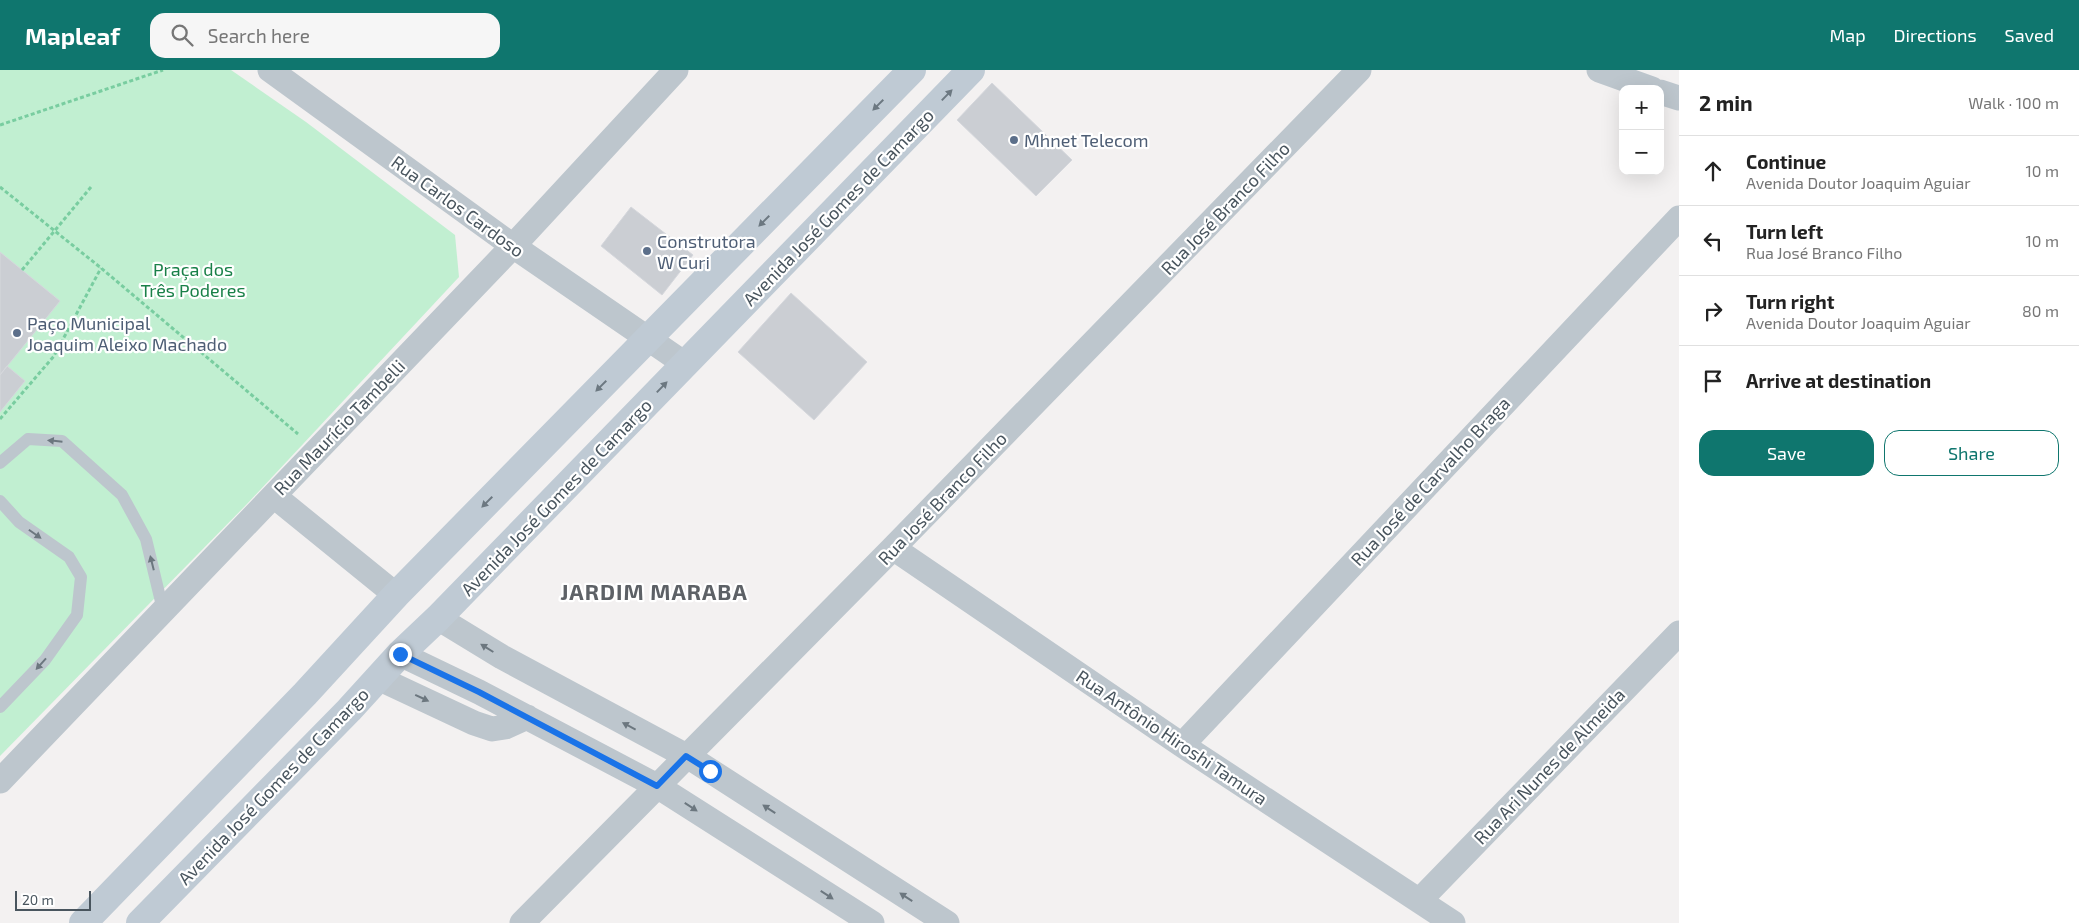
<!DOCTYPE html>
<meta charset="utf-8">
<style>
:root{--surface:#fff;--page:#f6f6f6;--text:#222;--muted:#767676;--line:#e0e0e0;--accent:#0f766e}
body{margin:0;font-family:"Exo 2",sans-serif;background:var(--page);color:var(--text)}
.controls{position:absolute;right:15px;top:15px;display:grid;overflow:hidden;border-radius:10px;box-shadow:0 5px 20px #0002}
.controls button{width:45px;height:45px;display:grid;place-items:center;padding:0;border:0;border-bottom:1px solid var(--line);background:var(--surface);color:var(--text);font:25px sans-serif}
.scale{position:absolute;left:15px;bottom:12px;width:76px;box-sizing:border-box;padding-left:5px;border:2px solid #49555e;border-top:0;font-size:14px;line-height:18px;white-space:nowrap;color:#49555e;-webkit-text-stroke:4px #fff;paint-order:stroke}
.stop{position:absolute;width:15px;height:15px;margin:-11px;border:4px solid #1a73e8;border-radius:50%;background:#fff}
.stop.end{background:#1a73e8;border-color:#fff;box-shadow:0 1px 5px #0008}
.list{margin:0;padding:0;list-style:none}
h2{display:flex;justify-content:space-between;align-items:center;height:65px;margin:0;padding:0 20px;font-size:21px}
h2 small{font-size:16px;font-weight:400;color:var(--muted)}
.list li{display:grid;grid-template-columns:32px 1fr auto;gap:15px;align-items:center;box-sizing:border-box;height:70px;padding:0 20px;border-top:1px solid var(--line)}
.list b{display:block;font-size:19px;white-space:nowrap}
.list p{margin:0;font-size:16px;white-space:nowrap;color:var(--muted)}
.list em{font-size:16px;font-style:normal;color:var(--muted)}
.actions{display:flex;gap:10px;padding:15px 20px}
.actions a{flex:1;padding:11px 0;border:1px solid var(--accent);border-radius:15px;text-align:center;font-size:18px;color:var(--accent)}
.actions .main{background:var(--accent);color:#fff}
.icon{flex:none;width:28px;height:28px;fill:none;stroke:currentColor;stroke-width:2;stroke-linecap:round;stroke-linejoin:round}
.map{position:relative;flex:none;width:1679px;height:853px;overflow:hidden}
header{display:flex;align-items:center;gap:30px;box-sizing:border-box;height:70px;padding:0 25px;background:var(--accent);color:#fff}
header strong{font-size:24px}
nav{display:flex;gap:28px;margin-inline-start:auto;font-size:18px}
.search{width:350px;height:45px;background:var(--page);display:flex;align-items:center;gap:12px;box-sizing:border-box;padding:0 18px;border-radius:15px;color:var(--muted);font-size:19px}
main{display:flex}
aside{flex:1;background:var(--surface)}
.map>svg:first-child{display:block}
.green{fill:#c1efd1}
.building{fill:#cbced3;stroke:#d5d7dc}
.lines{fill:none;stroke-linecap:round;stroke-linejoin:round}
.path{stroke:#79cda0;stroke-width:3;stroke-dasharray:4 2.5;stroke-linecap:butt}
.service{stroke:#bdc6cd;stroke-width:12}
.minor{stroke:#bdc6cd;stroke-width:25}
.secondary{stroke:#bfcad4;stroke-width:28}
.oneway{fill:#6c7881}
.oneway2{fill:#6c777f}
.route{stroke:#1a73e8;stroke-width:6}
.service-dot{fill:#5c6f8a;stroke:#fff;stroke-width:2}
.labels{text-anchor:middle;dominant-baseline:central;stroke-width:4.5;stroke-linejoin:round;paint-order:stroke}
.service-label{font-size:18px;fill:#4e5e75;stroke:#fff;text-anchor:start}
.street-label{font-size:18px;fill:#49555e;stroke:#fff}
.park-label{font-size:18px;fill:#198048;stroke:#fff}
.district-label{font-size:22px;font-weight:bold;letter-spacing:1px;fill:#5d6166;stroke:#fff}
</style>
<header>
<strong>Mapleaf</strong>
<div class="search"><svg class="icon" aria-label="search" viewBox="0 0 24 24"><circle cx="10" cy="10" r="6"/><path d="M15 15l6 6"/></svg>Search here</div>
<nav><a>Map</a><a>Directions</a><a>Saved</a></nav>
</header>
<main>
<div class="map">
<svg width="1679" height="853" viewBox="0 0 1679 853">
<rect width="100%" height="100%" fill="#f3f1f1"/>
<path class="green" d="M0,0H231L306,52L455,165L459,207L246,435L0,686Z"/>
<path class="building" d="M992,13L1072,90L1036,126L957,50Z
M631,137L693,185L662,225L601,176Z
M0,182L60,231L0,305Z
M791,223L867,292L814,350L738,282Z
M7,296L25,311L0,342V305Z"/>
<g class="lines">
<path class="path" d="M0,55L163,0
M0,117L101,198L298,364
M22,200L91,117
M0,349L54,286L101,198"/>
<path class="service" d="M0,393L28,369L62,371L122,425L146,469L163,540
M0,431L19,452L69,487L81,507L77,545L45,590L0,637"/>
<path class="minor" d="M270,0L513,176L685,294
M1599,0L1652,19
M1660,22L1679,28
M274,426L396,525
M893,478L1182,675L1453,853
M438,548L502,587L692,689L947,853
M400,584L479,622L657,716L872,853
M378,608L474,653L492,659L505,657L527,647
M1182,675L1679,148
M0,711L513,176L676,0
M1420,830L1679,563
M522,853L893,478L1359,0"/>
<path class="secondary" d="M83,853L305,624L396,525L912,0
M140,853L349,640L400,584L438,548L971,0"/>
</g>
<defs><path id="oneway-solid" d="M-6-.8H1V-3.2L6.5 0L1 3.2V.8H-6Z" transform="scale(1.25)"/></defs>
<g class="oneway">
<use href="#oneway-solid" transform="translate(947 25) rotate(-46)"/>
<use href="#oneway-solid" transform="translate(878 35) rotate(135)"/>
<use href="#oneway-solid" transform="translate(764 151) rotate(135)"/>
<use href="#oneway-solid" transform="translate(601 316) rotate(135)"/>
<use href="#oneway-solid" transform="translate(662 317) rotate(-46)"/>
<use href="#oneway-solid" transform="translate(487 432) rotate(135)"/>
</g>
<g class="oneway2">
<use href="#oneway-solid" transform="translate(55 371) rotate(-174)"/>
<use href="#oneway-solid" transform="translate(35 464) rotate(35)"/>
<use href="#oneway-solid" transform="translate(152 493) rotate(-104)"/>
<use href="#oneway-solid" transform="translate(487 578) rotate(-148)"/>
<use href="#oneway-solid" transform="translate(41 594) rotate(132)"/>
<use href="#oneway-solid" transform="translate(422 628) rotate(25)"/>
<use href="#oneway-solid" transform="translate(629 656) rotate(-152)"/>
<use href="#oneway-solid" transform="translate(691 737) rotate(33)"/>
<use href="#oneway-solid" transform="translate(769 739) rotate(-147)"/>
<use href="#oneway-solid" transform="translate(827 825) rotate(33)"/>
<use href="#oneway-solid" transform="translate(906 827) rotate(-147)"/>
</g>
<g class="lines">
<path class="route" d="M400,584L479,622L657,716L686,686L710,701"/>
</g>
<g class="service-dot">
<circle cx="1014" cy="70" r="5"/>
<circle cx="647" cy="181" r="5"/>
<circle cx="17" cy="263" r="5"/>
</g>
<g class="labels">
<g class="service-label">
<text x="1024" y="70">Mhnet Telecom</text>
<text x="657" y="171">Construtora<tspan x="657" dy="21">W Curi</tspan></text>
<text x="27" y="253">Paço Municipal<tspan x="27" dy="21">Joaquim Aleixo Machado</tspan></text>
</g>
<g class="street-label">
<text transform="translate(458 136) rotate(36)">Rua Carlos Cardoso</text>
<text transform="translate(838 137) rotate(-46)">Avenida José Gomes de Camargo</text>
<text transform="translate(1225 138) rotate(-46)">Rua José Branco Filho</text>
<text transform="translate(339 357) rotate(-46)">Rua Maurício Tambelli</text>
<text transform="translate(1430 411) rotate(-47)">Rua José de Carvalho Braga</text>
<text transform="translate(556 427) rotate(-46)">Avenida José Gomes de Camargo</text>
<text transform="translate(942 428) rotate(-46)">Rua José Branco Filho</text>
<text transform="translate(1172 667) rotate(34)">Rua Antônio Hiroshi Tamura</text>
<text transform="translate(1549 696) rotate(-46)">Rua Ari Nunes de Almeida</text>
<text transform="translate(273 716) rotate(-46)">Avenida José Gomes de Camargo</text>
</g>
<g class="park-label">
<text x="193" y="199">Praça dos<tspan x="193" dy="21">Três Poderes</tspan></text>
</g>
<g class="district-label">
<text x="654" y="521">JARDIM MARABA</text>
</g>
</g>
</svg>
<div class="controls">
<button>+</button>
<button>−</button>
</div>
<div class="scale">20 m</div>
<div class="stop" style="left:710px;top:701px"></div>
<div class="stop end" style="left:400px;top:584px"></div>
</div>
<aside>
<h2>2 min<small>Walk · 100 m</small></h2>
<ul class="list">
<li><svg class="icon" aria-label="ahead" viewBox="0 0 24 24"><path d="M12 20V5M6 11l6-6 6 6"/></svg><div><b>Continue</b><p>Avenida Doutor Joaquim Aguiar</p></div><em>10 m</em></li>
<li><svg class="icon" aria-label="left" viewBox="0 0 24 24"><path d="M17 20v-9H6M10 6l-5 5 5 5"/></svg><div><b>Turn left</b><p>Rua José Branco Filho</p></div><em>10 m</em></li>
<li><svg class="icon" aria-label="right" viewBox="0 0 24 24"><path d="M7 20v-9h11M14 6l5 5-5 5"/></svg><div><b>Turn right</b><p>Avenida Doutor Joaquim Aguiar</p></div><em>80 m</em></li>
<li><svg class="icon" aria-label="arrive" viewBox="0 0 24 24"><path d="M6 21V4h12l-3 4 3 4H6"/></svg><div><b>Arrive at destination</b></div></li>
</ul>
<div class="actions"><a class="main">Save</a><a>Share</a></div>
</aside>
</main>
